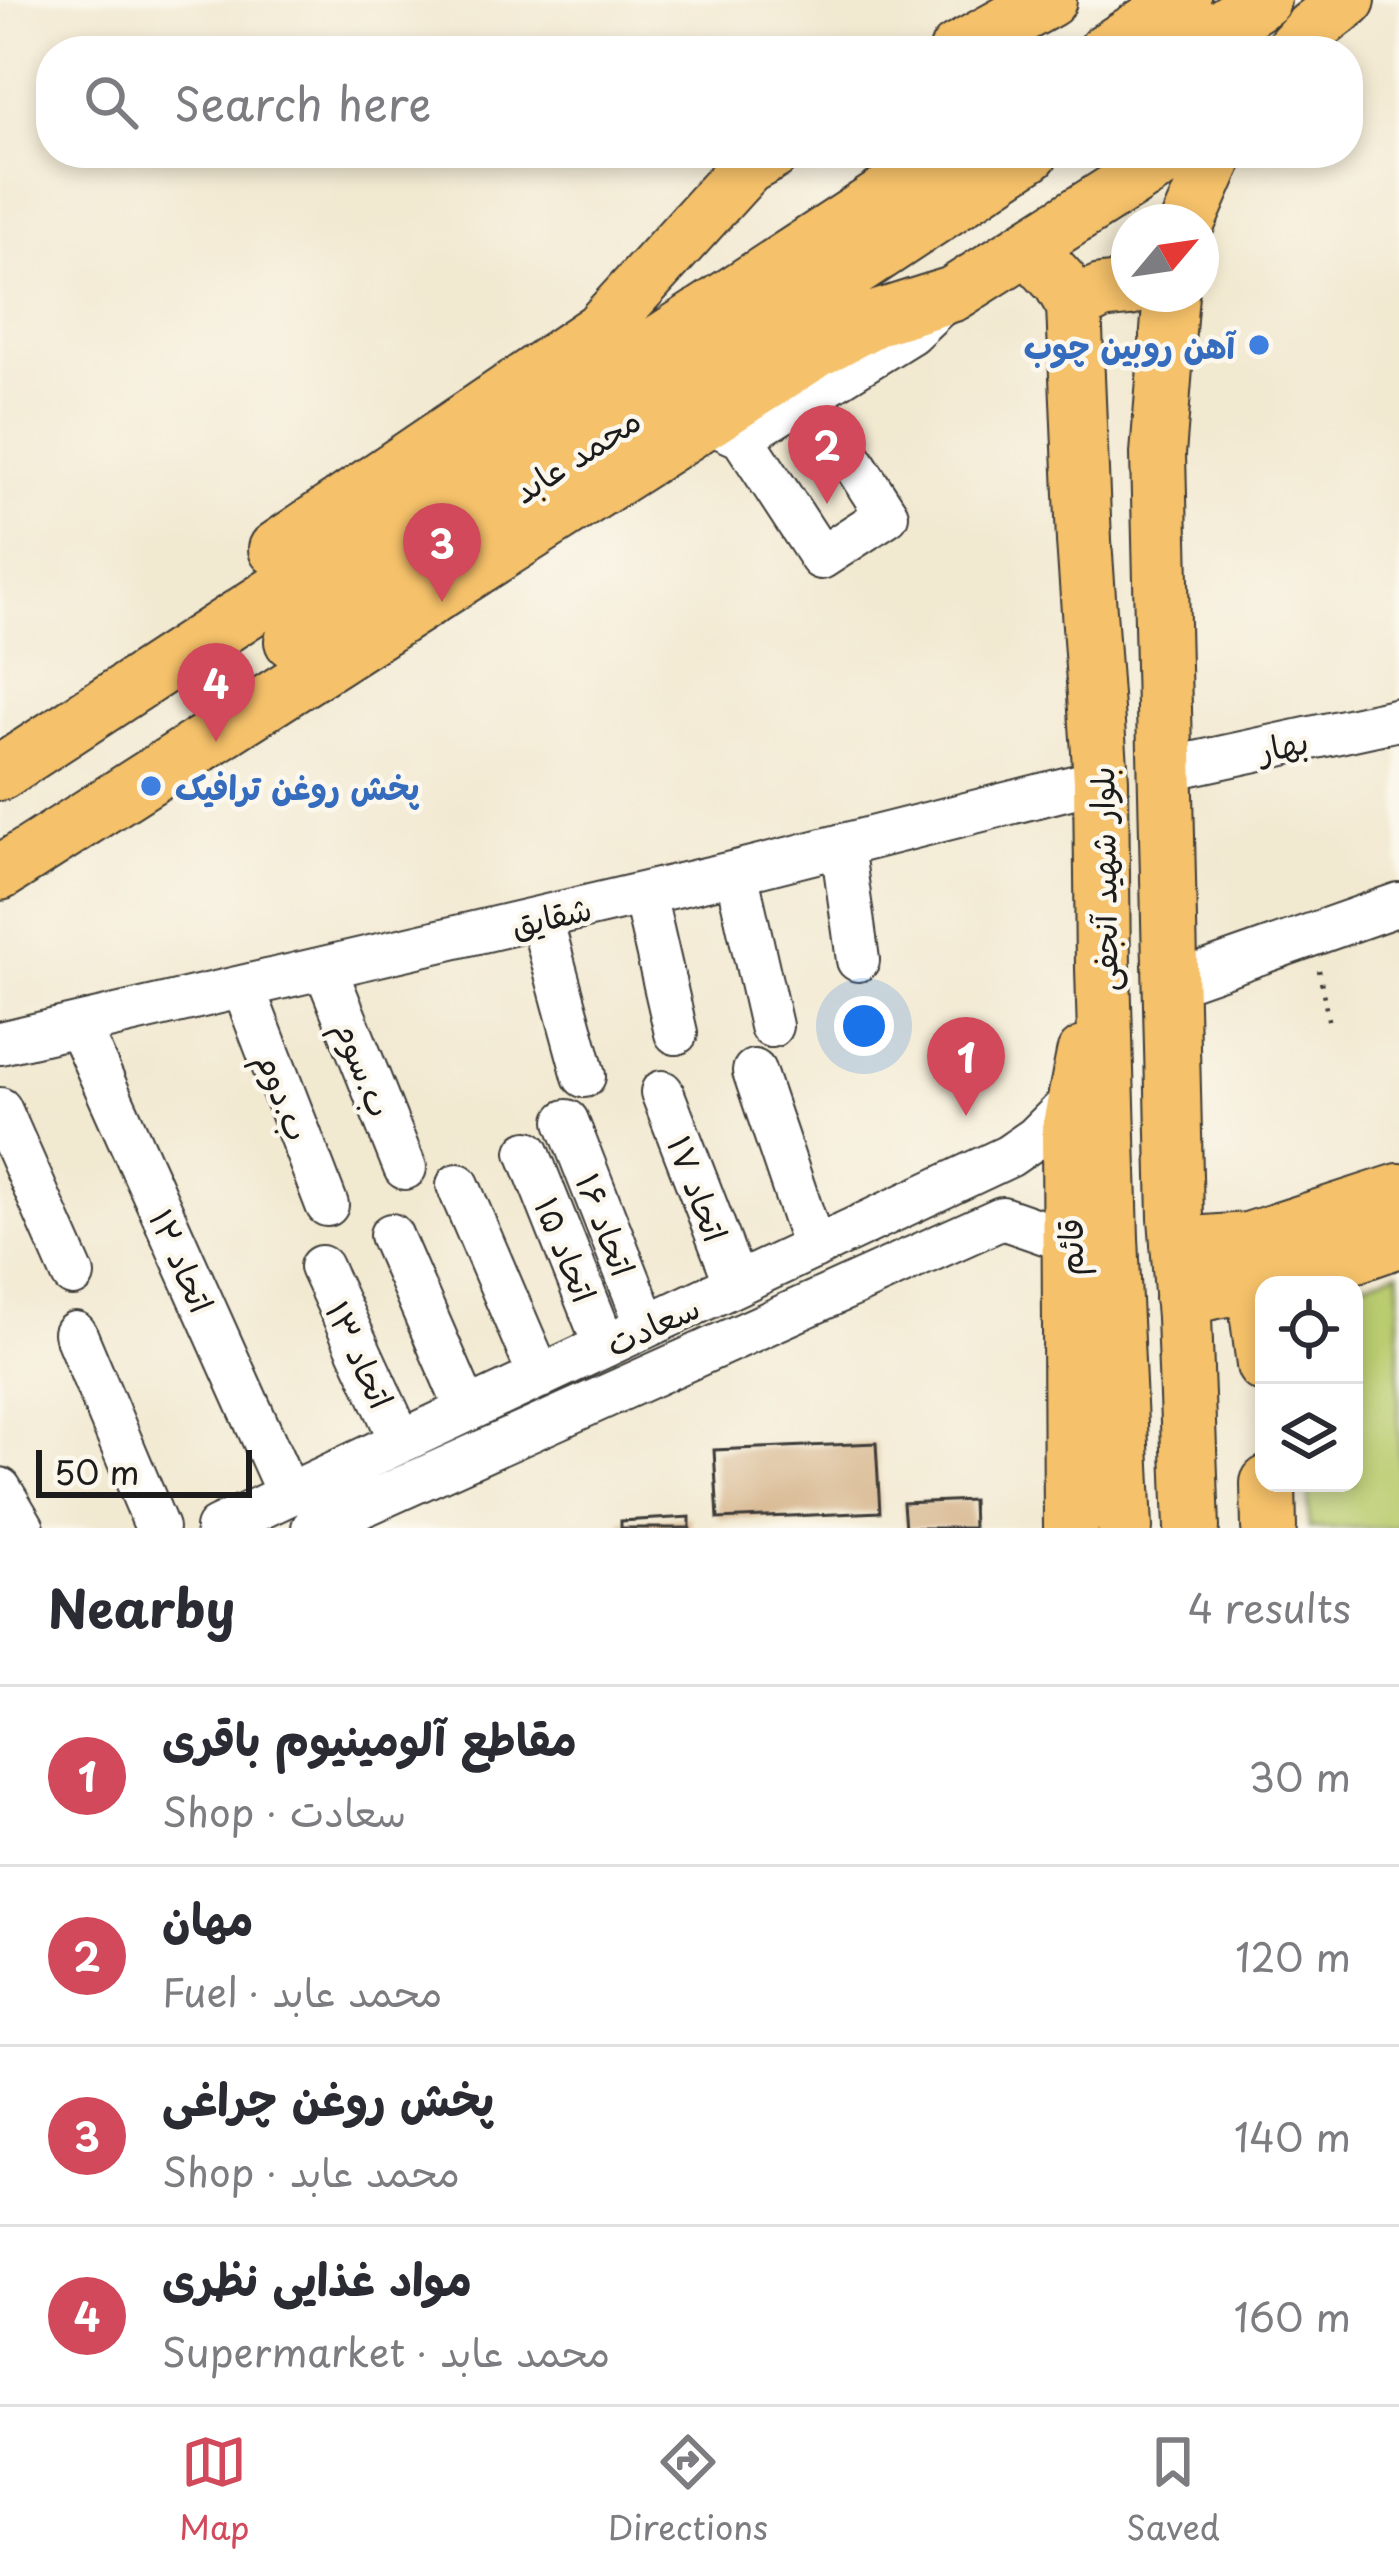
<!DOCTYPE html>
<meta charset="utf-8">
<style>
:root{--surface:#fff;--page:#f2f2f3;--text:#2b2b33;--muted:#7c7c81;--line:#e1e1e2;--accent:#d1495b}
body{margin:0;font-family:"Playpen Sans","Playpen Sans Arabic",sans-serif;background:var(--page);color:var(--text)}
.controls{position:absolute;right:36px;bottom:36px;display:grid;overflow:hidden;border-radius:24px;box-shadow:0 6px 18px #0003}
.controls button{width:108px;height:108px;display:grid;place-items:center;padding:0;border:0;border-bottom:3px solid var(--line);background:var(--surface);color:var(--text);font:60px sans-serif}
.compass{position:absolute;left:1111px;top:204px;width:108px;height:108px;border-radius:50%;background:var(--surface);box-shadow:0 6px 18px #0003;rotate:61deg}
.scale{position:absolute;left:36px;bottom:30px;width:216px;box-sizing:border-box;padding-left:12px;border:6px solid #1c1c1c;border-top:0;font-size:33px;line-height:42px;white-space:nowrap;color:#1c1c1c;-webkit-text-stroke:9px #fbf7ec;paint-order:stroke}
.you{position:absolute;left:864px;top:1026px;width:42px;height:42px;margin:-30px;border:9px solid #fff;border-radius:50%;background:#1a73e8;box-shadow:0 0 0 18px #1a73e833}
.badge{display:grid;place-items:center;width:78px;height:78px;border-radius:50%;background:var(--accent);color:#fff;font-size:39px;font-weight:700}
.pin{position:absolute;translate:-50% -99px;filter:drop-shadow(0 3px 6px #0008)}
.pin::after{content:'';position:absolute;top:63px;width:42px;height:36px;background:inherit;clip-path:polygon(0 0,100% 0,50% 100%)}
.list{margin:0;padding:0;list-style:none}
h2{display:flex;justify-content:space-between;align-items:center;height:156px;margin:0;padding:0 48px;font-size:51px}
h2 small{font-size:39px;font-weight:400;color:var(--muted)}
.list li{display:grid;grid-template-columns:78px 1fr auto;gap:36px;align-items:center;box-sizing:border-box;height:180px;padding:0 48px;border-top:3px solid var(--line)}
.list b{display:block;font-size:45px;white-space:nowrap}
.list p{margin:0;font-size:39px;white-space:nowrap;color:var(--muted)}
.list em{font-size:39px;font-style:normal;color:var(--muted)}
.icon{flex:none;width:66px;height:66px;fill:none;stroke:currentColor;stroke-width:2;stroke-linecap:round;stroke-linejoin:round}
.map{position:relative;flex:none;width:1399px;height:1528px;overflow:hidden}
.search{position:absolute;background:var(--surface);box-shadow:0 6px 18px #0003;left:36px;right:36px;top:36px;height:132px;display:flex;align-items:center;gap:30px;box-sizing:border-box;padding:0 42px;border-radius:48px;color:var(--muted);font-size:45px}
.sheet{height:876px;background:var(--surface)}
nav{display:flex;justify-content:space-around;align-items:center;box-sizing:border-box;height:168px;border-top:3px solid var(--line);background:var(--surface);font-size:33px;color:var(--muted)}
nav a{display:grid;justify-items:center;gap:6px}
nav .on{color:var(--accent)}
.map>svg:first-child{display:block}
.green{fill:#bacc70;stroke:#6b7446;stroke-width:3}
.building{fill:#d5b48a}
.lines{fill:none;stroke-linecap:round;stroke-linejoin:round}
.minor-casing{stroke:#3c3b37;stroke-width:46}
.major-casing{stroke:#3c3b37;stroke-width:58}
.path{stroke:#3c3b37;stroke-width:4.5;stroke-dasharray:3 9;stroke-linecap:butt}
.minor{stroke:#fff;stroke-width:42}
.major{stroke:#f5c16b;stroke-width:54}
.shop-dot{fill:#3f7fe0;stroke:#fbf7ec;stroke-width:4.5}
.labels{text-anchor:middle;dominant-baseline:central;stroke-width:9;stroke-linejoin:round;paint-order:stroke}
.shop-label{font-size:33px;font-weight:bold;fill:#366cbe;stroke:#fbf7ec;text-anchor:end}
.street-label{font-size:33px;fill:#1c1c1c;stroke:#fbf7ec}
</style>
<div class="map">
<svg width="1399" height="1528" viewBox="0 0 1399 1528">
<rect width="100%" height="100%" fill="#fbf7ec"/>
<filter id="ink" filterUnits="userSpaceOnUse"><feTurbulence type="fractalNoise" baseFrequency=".00833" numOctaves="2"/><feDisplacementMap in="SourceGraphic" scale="24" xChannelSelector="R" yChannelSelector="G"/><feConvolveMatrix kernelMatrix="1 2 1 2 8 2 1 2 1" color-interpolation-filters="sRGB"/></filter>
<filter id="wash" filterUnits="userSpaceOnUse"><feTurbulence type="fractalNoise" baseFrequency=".004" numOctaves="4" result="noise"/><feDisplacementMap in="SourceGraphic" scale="48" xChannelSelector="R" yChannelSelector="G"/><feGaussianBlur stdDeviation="2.7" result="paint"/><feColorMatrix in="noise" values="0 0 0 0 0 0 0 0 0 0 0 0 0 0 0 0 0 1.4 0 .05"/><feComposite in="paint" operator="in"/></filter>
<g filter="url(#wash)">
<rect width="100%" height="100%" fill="#f2e9d1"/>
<path class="green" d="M1399,1271V1528H1309L1308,1483H1354V1286Z"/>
<g id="blocks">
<path class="building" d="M876,1443L880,1512L718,1519L714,1450Z
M972,1500L973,1528H905L903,1503Z
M690,1517V1528H621V1521Z"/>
</g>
</g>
<g filter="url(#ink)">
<use href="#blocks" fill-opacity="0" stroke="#3c3b37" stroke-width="3"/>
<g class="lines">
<defs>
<path id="minor" d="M704,420L742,437L821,558L887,515L810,395L910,333L942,303
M742,437L810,395
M1168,769L1399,719
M842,845L858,960
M736,872L771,1026
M644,894L676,1033
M541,918L584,1076
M325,968L405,1168
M1172,984L1399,904
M243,987L327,1205
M78,1025L288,1494
M0,1043L736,872L1101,780
M754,1071L814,1248
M662,1092L736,1284
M0,1109L73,1275
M567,1121L647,1326
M528,1152L605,1346
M458,1185L540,1377
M391,1235L467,1410
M321,1267L401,1441
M75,1333L157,1528
M0,1489L23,1528
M217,1528L1009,1156L1035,1138L1074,1099
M313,1528L1002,1218L1068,1241L1090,1263"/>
<path id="major" d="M957,51L1049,0
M1105,51L1183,0
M1185,51L1263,0
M1291,51L1312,28L1348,0
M1188,222L1218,153
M1028,247L1060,282L1074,306L1084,541L1101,780L1103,969L1111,1238L1125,1528
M1171,294L1158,454L1176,1218L1184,1317L1192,1528
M1074,306L1101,292L1129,289
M276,549L600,329L747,167L772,153
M292,641L1031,153
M0,773L949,153
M0,873L817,350L877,318L953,294L1175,153
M1178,1245L1248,1240L1399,1191
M1249,1249L1264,1365
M1182,1298L1301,1274L1399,1240
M1268,1483L1269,1528
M1071,1528L1069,1130L1084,1054"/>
</defs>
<use href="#minor" class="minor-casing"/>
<use href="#major" class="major-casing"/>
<path class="path" d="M1319,970L1329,1025"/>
<use href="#minor" class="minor"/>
<use href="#major" class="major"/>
</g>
</g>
<g class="shop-dot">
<circle cx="1259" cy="345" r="12"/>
<circle cx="151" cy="786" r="12"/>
</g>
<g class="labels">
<g class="shop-label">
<text x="1235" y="345">آهن روبین چوب</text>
<text x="175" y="786" text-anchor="start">پخش روغن ترافیک</text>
</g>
<g class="street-label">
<text transform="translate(576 454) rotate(-33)">محمد عابد</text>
<text transform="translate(1283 744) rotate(-12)">بهار</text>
<text transform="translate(1102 879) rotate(-91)">بلوار شهید آنجفی</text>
<text transform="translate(551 915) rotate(-13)">شقایق</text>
<text transform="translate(365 1068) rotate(68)">ب.سوم</text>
<text transform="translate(285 1096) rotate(69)">ب.دوم</text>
<text transform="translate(699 1188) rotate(69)">اتحاد ۱۷</text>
<text transform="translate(607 1224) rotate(69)">اتحاد ۱۶</text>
<text transform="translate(1069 1247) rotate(-90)">قائم</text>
<text transform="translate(567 1249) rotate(68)">اتحاد ۱۵</text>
<text transform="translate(183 1260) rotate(66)">اتحاد ۱۲</text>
<text transform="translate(652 1324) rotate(-25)">سعادت</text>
<text transform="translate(361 1354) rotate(65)">اتحاد ۱۳</text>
</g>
</g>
</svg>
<div class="controls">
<button><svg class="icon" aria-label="locate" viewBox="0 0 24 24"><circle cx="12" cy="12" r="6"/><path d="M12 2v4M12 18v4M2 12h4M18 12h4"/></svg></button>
<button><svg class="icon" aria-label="layers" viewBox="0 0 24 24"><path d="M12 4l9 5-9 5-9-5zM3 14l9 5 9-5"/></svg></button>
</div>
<svg class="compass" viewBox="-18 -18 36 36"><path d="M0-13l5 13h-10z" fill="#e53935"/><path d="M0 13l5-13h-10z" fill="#7c7c81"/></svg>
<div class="scale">50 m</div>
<div class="you"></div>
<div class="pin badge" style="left:966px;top:1116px">1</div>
<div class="pin badge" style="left:827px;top:504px">2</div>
<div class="pin badge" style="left:442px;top:602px">3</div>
<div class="pin badge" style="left:216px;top:742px">4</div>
<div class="search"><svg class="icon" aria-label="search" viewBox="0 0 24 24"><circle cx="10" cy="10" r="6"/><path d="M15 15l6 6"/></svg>Search here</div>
</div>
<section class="sheet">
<h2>Nearby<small>4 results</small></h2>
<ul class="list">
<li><span class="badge">1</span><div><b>مقاطع آلومینیوم باقری</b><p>Shop · سعادت</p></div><em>30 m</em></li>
<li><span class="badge">2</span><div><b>مهان</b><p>Fuel · محمد عابد</p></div><em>120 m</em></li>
<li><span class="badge">3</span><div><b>پخش روغن چراغی</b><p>Shop · محمد عابد</p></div><em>140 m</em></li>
<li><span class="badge">4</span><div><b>مواد غذایی نظری</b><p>Supermarket · محمد عابد</p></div><em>160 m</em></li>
</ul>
</section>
<nav>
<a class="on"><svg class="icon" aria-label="map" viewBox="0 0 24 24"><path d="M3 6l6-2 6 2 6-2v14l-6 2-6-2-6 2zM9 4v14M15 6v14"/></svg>Map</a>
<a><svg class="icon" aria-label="directions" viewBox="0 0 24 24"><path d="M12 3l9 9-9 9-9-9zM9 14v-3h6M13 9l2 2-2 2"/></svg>Directions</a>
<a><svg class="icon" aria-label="saved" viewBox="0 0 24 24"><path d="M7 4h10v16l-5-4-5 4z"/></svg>Saved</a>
</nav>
